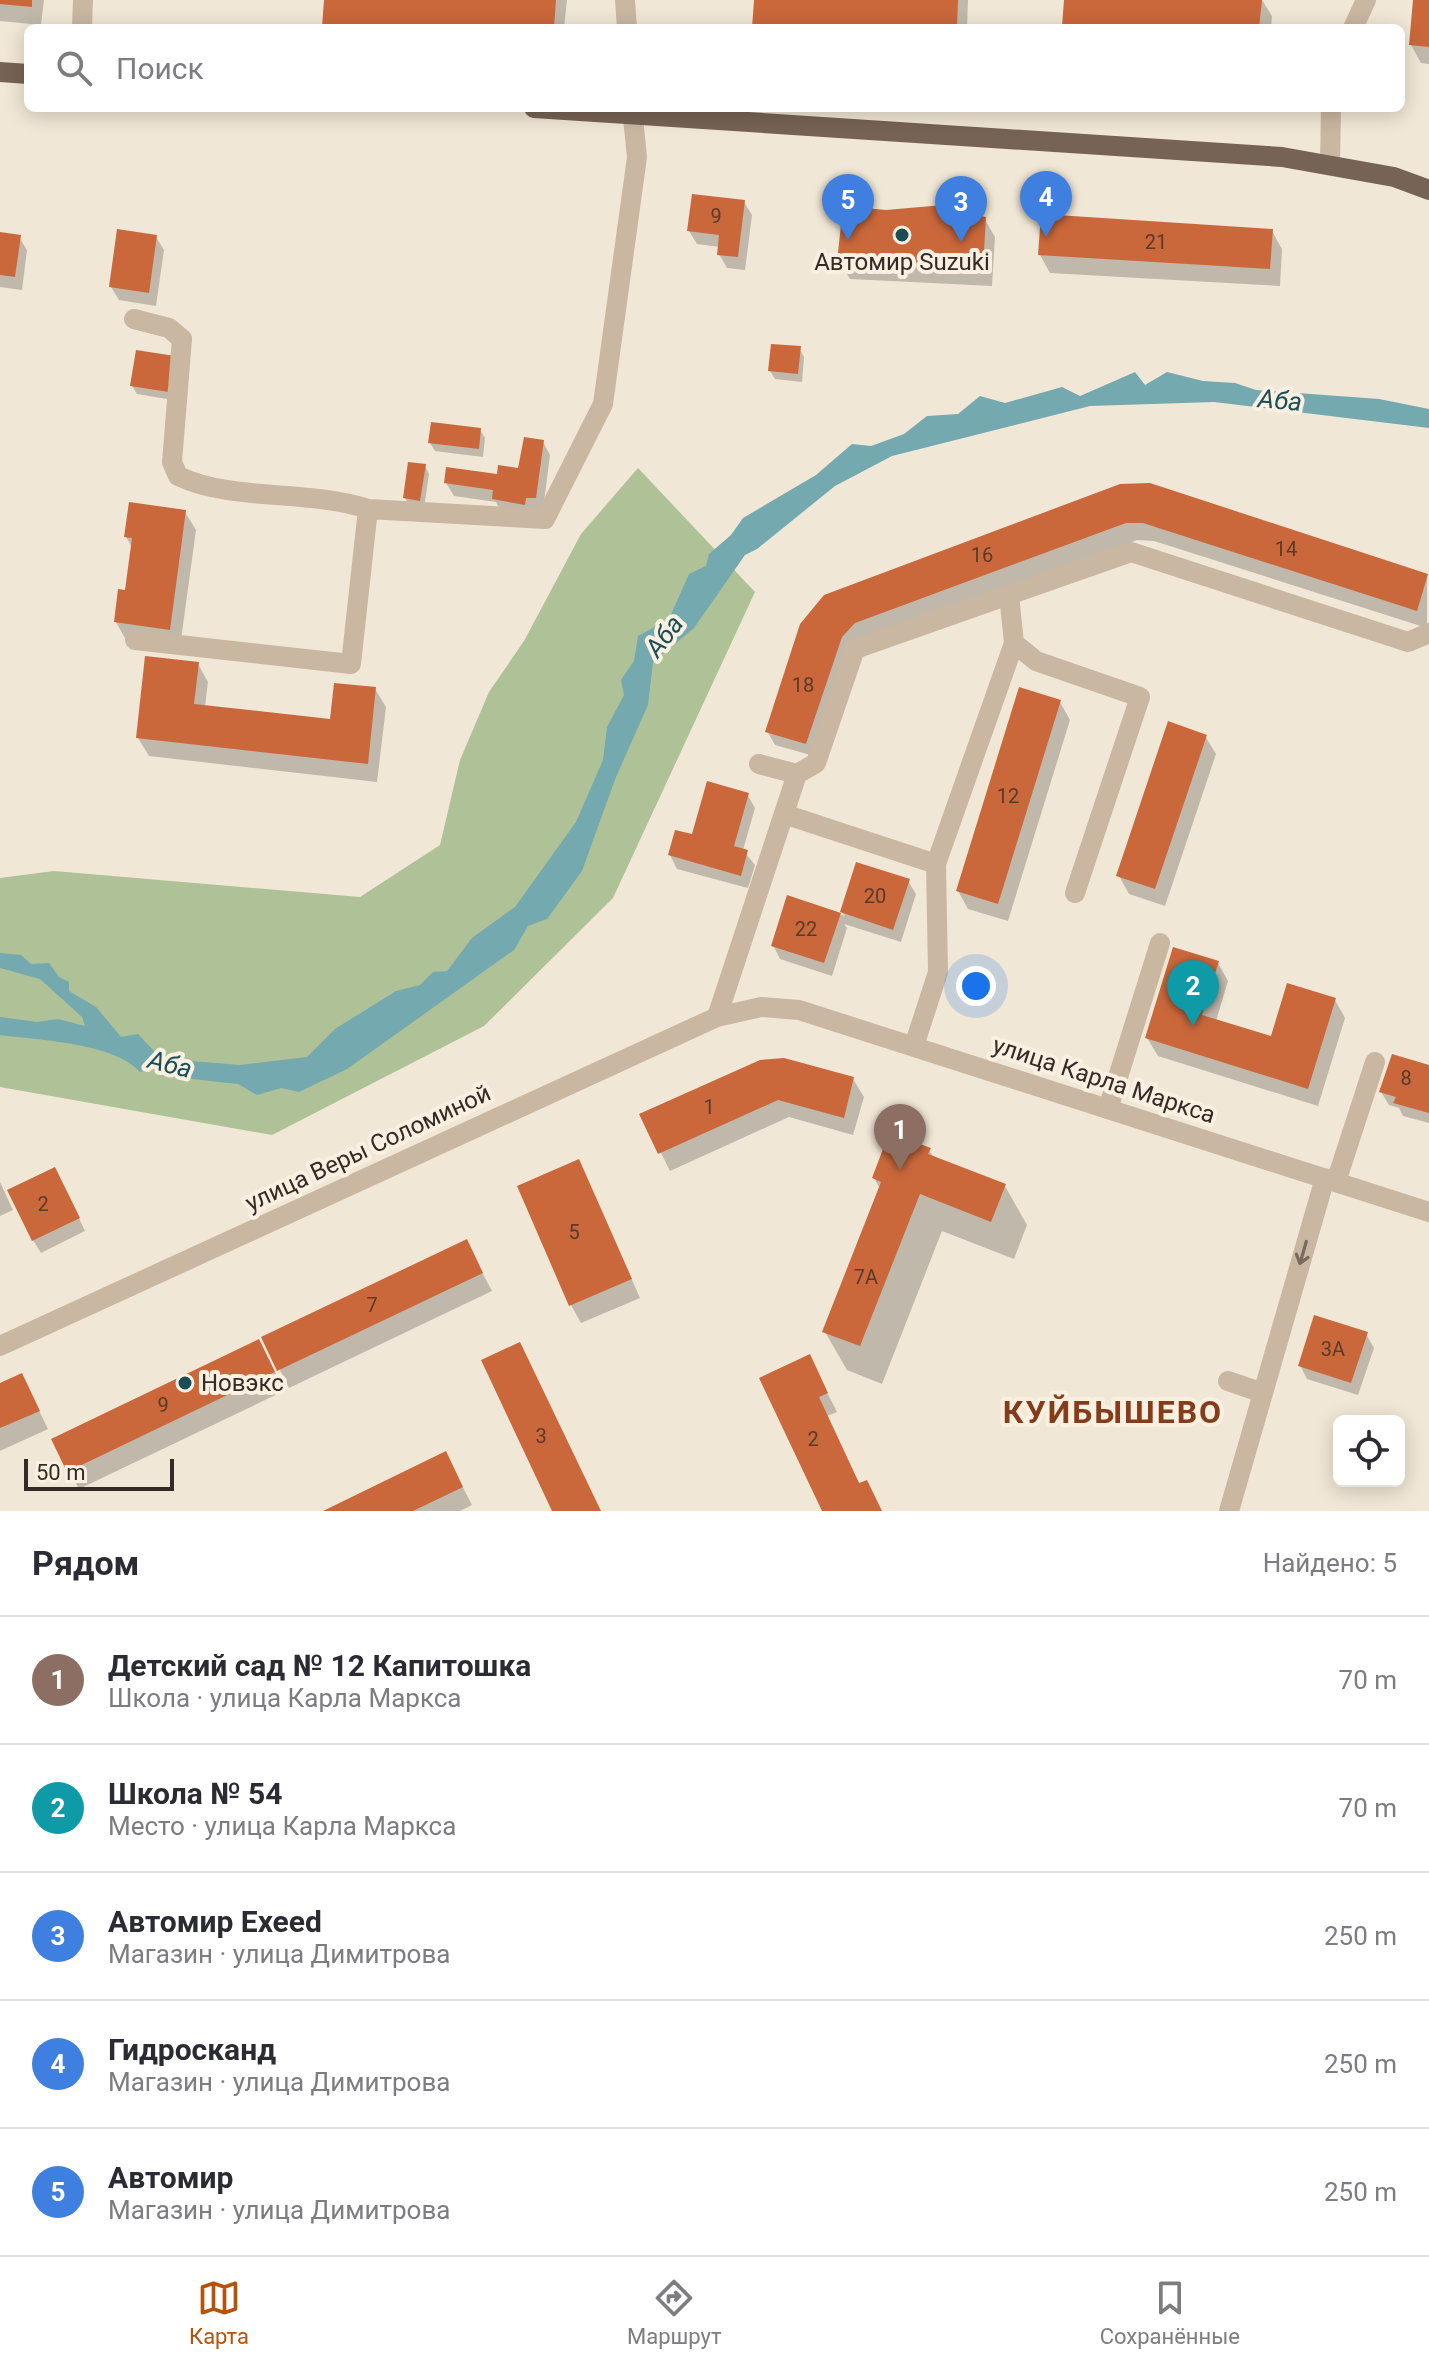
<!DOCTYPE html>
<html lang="ru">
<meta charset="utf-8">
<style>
:root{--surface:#fff;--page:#f7f7f7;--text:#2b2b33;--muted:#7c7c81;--line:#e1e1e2;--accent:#b45309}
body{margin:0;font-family:Roboto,sans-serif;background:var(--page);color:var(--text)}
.controls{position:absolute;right:24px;bottom:24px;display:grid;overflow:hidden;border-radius:12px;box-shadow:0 4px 20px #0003}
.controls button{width:72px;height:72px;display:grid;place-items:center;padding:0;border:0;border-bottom:2px solid var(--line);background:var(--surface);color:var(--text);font:40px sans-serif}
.scale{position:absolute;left:24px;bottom:20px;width:150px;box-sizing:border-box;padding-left:8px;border:4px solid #342b25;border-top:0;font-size:22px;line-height:28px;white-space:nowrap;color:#342b25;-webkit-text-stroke:6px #f9f0e2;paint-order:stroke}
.you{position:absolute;left:976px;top:986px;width:28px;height:28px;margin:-20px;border:6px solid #fff;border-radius:50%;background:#1a73e8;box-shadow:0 0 0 12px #1a73e833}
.badge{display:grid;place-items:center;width:52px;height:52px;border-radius:50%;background:var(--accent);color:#fff;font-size:26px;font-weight:700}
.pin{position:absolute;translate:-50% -66px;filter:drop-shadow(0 2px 4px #0008)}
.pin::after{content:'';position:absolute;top:42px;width:28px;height:24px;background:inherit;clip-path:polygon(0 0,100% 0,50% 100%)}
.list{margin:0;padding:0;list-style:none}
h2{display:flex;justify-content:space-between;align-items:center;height:104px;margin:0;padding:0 32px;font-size:34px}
h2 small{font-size:26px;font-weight:400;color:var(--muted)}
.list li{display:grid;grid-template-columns:52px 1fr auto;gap:24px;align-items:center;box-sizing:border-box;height:128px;padding:0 32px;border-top:2px solid var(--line)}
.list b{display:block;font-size:30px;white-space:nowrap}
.list p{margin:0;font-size:26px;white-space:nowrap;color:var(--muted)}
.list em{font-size:26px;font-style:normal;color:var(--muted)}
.icon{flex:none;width:44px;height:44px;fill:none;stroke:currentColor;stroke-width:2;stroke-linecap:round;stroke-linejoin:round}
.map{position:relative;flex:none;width:1429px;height:1511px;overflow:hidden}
.search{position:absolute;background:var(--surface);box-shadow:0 4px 20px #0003;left:24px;right:24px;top:24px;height:88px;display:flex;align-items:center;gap:20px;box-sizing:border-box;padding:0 28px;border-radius:12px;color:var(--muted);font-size:30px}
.sheet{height:744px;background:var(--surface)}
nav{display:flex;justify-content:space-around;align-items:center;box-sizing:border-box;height:112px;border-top:2px solid var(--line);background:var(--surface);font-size:22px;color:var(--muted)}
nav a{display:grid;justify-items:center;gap:4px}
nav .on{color:var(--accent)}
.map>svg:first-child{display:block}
.green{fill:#afc196}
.water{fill:#74a9af}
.shadow{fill:#0003}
.building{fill:#ca683b}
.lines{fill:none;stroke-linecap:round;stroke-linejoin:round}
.minor{stroke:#cab7a2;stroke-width:20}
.major{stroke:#776355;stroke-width:20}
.oneway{stroke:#786a5d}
.poi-dot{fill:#194e56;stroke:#f9f0e2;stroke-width:3}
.labels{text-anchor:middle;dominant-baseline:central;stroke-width:8;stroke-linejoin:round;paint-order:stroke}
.number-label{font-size:20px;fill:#5a3a2a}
.poi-label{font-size:24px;fill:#342b25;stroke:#f9f0e2}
.street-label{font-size:24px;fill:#342b25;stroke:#f9f0e2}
.water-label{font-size:26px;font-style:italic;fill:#194e56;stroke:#f9f0e2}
.district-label{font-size:32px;font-weight:bold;letter-spacing:2px;fill:#853c1b;stroke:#f9f0e2}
</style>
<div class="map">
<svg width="1429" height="1511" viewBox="0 0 1429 1511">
<rect width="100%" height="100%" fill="#f1e7d6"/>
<path class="green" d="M638,468L755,592L613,898L484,1026L272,1135L0,1087V878L54,871L360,897L440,845L460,760L489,692L524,641L581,534Z"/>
<path class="water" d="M1135,372L1145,385L1167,372L1203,381L1235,383L1256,390L1379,399L1429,409V428L1214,402L1090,406L892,456L835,486L757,549L745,555L694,628L653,662L648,705L616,777L582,871L547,919L528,926L514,950L347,1069L299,1092L281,1088L257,1095L238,1084L165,1076L156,1067L140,1072C115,1043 38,1040 0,1035V1017L37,1022L58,1019L85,1026L82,1017L40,979L0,968V953L21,955L31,964L49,963L59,977L69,982V991L96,1007L121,1037L138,1034L155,1052L191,1061L240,1065L307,1057L335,1029L396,991L420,985L433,972L447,971L472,938L515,907L576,822L603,760L607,727L624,695L621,680L634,661L638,636L669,619L689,574L706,566L709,554L731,535L743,518L816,475L852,444L871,446L904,434L927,416L958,414L980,396L1005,403L1062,387L1080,396Z"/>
<path class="shadow" d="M0,0H44L41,25L0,21Z
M326,0H567L564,28H325Z
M756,0H968L967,28H754Z
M1066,0H1262L1272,16L1271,28H1065Z
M1415,0H1429V64L1421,63L1411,45Z
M744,202L752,215L745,270L727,268L719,254L720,247L697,244L689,231Z
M976,204L995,237L992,286L850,279L839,261L886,212Z
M1272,231L1282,249L1280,286L1050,273L1040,255Z
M0,234L19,237L27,250L22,290L0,287Z
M156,237L164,250L156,306L119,300L111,287Z
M799,348L804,357L802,382L775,379L770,371Z
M173,358V400L137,394L132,386Z
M480,430L485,438L483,457L435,451L430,443Z
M543,442L550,455L543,510L501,512L496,502L454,496L446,483L520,470Z
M425,466L429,474L424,508L410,506L405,498Z
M1120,486L1427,576V628L1154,541L1137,540L865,640L814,756L775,745L767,731L826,596Z
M185,512L196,530L180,647L126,640L116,622L127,592L133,549L126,537Z
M198,664L208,682L205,707L332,721L375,689L386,707L377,782L149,756L138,738Z
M1060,702L1070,720L1008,921L968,909L958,891Z
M1205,736L1216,754L1165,906L1129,894L1119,876Z
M747,794L755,808L743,850L755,865L748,888L677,869L670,855Z
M908,881L916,894L901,942L844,924L847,928L832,976L780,959L773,945L788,898L845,916L842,912Z
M1218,963L1228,981L1216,1021L1272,1039L1335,1000L1345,1018L1318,1106L1158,1056L1147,1038Z
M1429,1066V1123L1403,1116L1399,1108L1389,1105L1381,1092Z
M853,1079L864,1097L853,1135L789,1117L670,1171L642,1115Z
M929,1150L934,1158L1005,1186L1027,1225L1014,1259L942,1231L882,1384L847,1370L825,1332L880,1189L874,1178Z
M579,1161L640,1298L581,1323L571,1305Z
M0,1182L13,1210L0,1216Z
M62,1182L85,1231L41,1253L33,1240Z
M466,1242L492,1291L289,1388L264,1338Z
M1366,1334L1374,1348L1358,1395L1307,1379L1300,1365Z
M809,1357L837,1412L827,1416L860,1485L882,1511H824Z
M269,1359L284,1391L79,1489L53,1440Z
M22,1375L48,1429L0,1451V1385Z
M455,1472L472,1505L460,1511H327Z"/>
<path class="building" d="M0,0H32V7L0,4Z
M324,0H556L554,28L322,27Z
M754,0H958L957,28H752Z
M1064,0H1262L1259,28L1062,26Z
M1413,0H1429V47L1409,45Z
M692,194L745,200L738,257L717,255L719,235L687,231Z
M978,202L977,216L986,217L983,268L837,262L843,206L886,210Z
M1041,214L1273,229L1270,269L1038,255Z
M117,229L157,235L149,293L109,287Z
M0,232L21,235L15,277L0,275Z
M771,344L801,346L798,374L768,371Z
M136,350L175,356L169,392L130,386Z
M431,422L481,428L479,449L428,443Z
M524,437L544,440L536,498H526L525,505L492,499L493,490L444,483L446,467L497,474L498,465L518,468Z
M408,462L426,464L420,501L403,498Z
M1150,483L1428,574L1417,611L1143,523H1126L855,623L842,637L806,744L765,732L800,624L824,595L1120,484Z
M129,502L186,510L170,630L114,622L118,589L125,590L132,538L124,537Z
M145,656L199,662L194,704L330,719L334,683L376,687L368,764L136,738Z
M1019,687L1061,700L998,904L956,891Z
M1168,721L1207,735L1155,889L1116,876Z
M707,781L749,793L734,846L748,850L741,876L668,855L675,830L692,834Z
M856,862L910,879L893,930L840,912Z
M787,895L841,913L824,963L771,946Z
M1173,947L1219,961L1202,1015L1271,1036L1287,983L1336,998L1308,1089L1145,1038Z
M1392,1054L1429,1065V1113L1393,1103L1396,1097L1379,1092Z
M784,1058L854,1077L844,1118L778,1100L658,1154L639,1114L760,1060Z
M889,1133L931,1148L928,1154L1006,1184L991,1222L920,1194L860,1346L822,1332L881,1182L872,1178Z
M579,1159L632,1279L569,1306L517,1186Z
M55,1167L80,1218L32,1241L7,1190Z
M467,1239L483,1273L277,1371L261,1337Z
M1314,1315L1368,1332L1351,1383L1298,1366Z
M259,1339L275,1372L67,1472L51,1439Z
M520,1342L601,1511H552L481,1360Z
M810,1354L828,1393L819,1397L859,1483L867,1480L882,1511H822L759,1378Z
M22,1373L40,1411L0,1428V1383Z
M446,1451L463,1487L413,1511H323Z"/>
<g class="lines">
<path class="minor" d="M625,0L627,28
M82,28L83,0
M1353,28L1366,0
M1330,164L1331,108
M134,319L169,328L182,339L172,462L178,476C233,502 308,489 368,509
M135,640L351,664L368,509L545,519L603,404L637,157L632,108
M1014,643L1036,661L1140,697L1075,893
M759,764L797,774L816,763L855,649L1131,552L1408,642L1429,633
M784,814L936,864
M717,1017L797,774
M914,1046L938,972L936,864L1014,643L1009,595
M1108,1109L1160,943
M1336,1182L1375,1062
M0,1346L717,1017L761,1007L799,1010L1429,1212
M1228,1381L1263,1393
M1229,1511L1325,1178"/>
<path class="major" d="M0,72L28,74
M534,108L1282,157L1394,177L1429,190"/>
</g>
<defs><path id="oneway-shaft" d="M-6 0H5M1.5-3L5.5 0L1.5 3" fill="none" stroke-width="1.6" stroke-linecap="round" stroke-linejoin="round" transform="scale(2)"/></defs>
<use class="oneway" href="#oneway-shaft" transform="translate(1303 1253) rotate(106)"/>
<g class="poi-dot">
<circle cx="902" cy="235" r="8"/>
<circle cx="185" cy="1383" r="8"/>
</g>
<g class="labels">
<g class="number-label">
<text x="716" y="216">9</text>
<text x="1156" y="242">21</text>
<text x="1286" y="549">14</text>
<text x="982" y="555">16</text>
<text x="803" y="685">18</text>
<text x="1008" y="796">12</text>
<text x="875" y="896">20</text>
<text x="806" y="929">22</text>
<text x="1406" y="1078">8</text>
<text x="709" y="1107">1</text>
<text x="43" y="1204">2</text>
<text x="574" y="1232">5</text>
<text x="866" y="1277">7А</text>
<text x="372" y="1305">7</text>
<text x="1333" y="1349">3А</text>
<text x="163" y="1405">9</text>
<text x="541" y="1436">3</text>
<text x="813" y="1439">2</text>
</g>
<g class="poi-label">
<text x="902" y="262">Автомир Suzuki</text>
<text x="201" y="1383" text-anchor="start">Новэкс</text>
</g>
<g class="street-label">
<text transform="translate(1104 1080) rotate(18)">улица Карла Маркса</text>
<text transform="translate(368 1148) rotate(-25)">улица Веры Соломиной</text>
</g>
<g class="water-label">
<text transform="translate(1280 400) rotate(5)">Аба</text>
<text transform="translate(664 636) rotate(-53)">Аба</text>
<text transform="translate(170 1064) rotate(14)">Аба</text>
</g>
<g class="district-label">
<text x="1113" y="1412">КУЙБЫШЕВО</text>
</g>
</g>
</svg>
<div class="controls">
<button><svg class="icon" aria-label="locate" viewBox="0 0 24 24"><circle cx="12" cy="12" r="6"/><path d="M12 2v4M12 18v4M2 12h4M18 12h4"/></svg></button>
</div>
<div class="scale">50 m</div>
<div class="you"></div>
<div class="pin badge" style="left:900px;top:1170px;background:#8d6e63">1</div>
<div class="pin badge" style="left:1193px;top:1026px;background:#0f9aa8">2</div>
<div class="pin badge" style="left:961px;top:242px;background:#3f7fe0">3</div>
<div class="pin badge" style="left:1046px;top:237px;background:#3f7fe0">4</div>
<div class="pin badge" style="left:848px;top:240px;background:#3f7fe0">5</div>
<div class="search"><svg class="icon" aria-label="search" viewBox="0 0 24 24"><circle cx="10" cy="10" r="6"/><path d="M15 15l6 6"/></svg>Поиск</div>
</div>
<section class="sheet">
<h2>Рядом<small>Найдено: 5</small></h2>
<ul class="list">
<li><span class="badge" style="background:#8d6e63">1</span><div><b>Детский сад № 12 Капитошка</b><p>Школа · улица Карла Маркса</p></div><em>70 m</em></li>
<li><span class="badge" style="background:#0f9aa8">2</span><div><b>Школа № 54</b><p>Место · улица Карла Маркса</p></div><em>70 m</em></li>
<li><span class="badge" style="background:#3f7fe0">3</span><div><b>Автомир Exeed</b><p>Магазин · улица Димитрова</p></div><em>250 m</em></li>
<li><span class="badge" style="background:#3f7fe0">4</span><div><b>Гидросканд</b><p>Магазин · улица Димитрова</p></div><em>250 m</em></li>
<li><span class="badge" style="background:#3f7fe0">5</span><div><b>Автомир</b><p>Магазин · улица Димитрова</p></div><em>250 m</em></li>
</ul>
</section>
<nav>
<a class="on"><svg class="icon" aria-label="map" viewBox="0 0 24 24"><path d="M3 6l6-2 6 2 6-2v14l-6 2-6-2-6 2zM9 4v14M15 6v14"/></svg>Карта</a>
<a><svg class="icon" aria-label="directions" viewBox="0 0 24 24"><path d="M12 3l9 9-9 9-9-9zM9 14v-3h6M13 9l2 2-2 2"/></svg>Маршрут</a>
<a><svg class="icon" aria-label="saved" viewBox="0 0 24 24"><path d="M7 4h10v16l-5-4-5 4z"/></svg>Сохранённые</a>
</nav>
